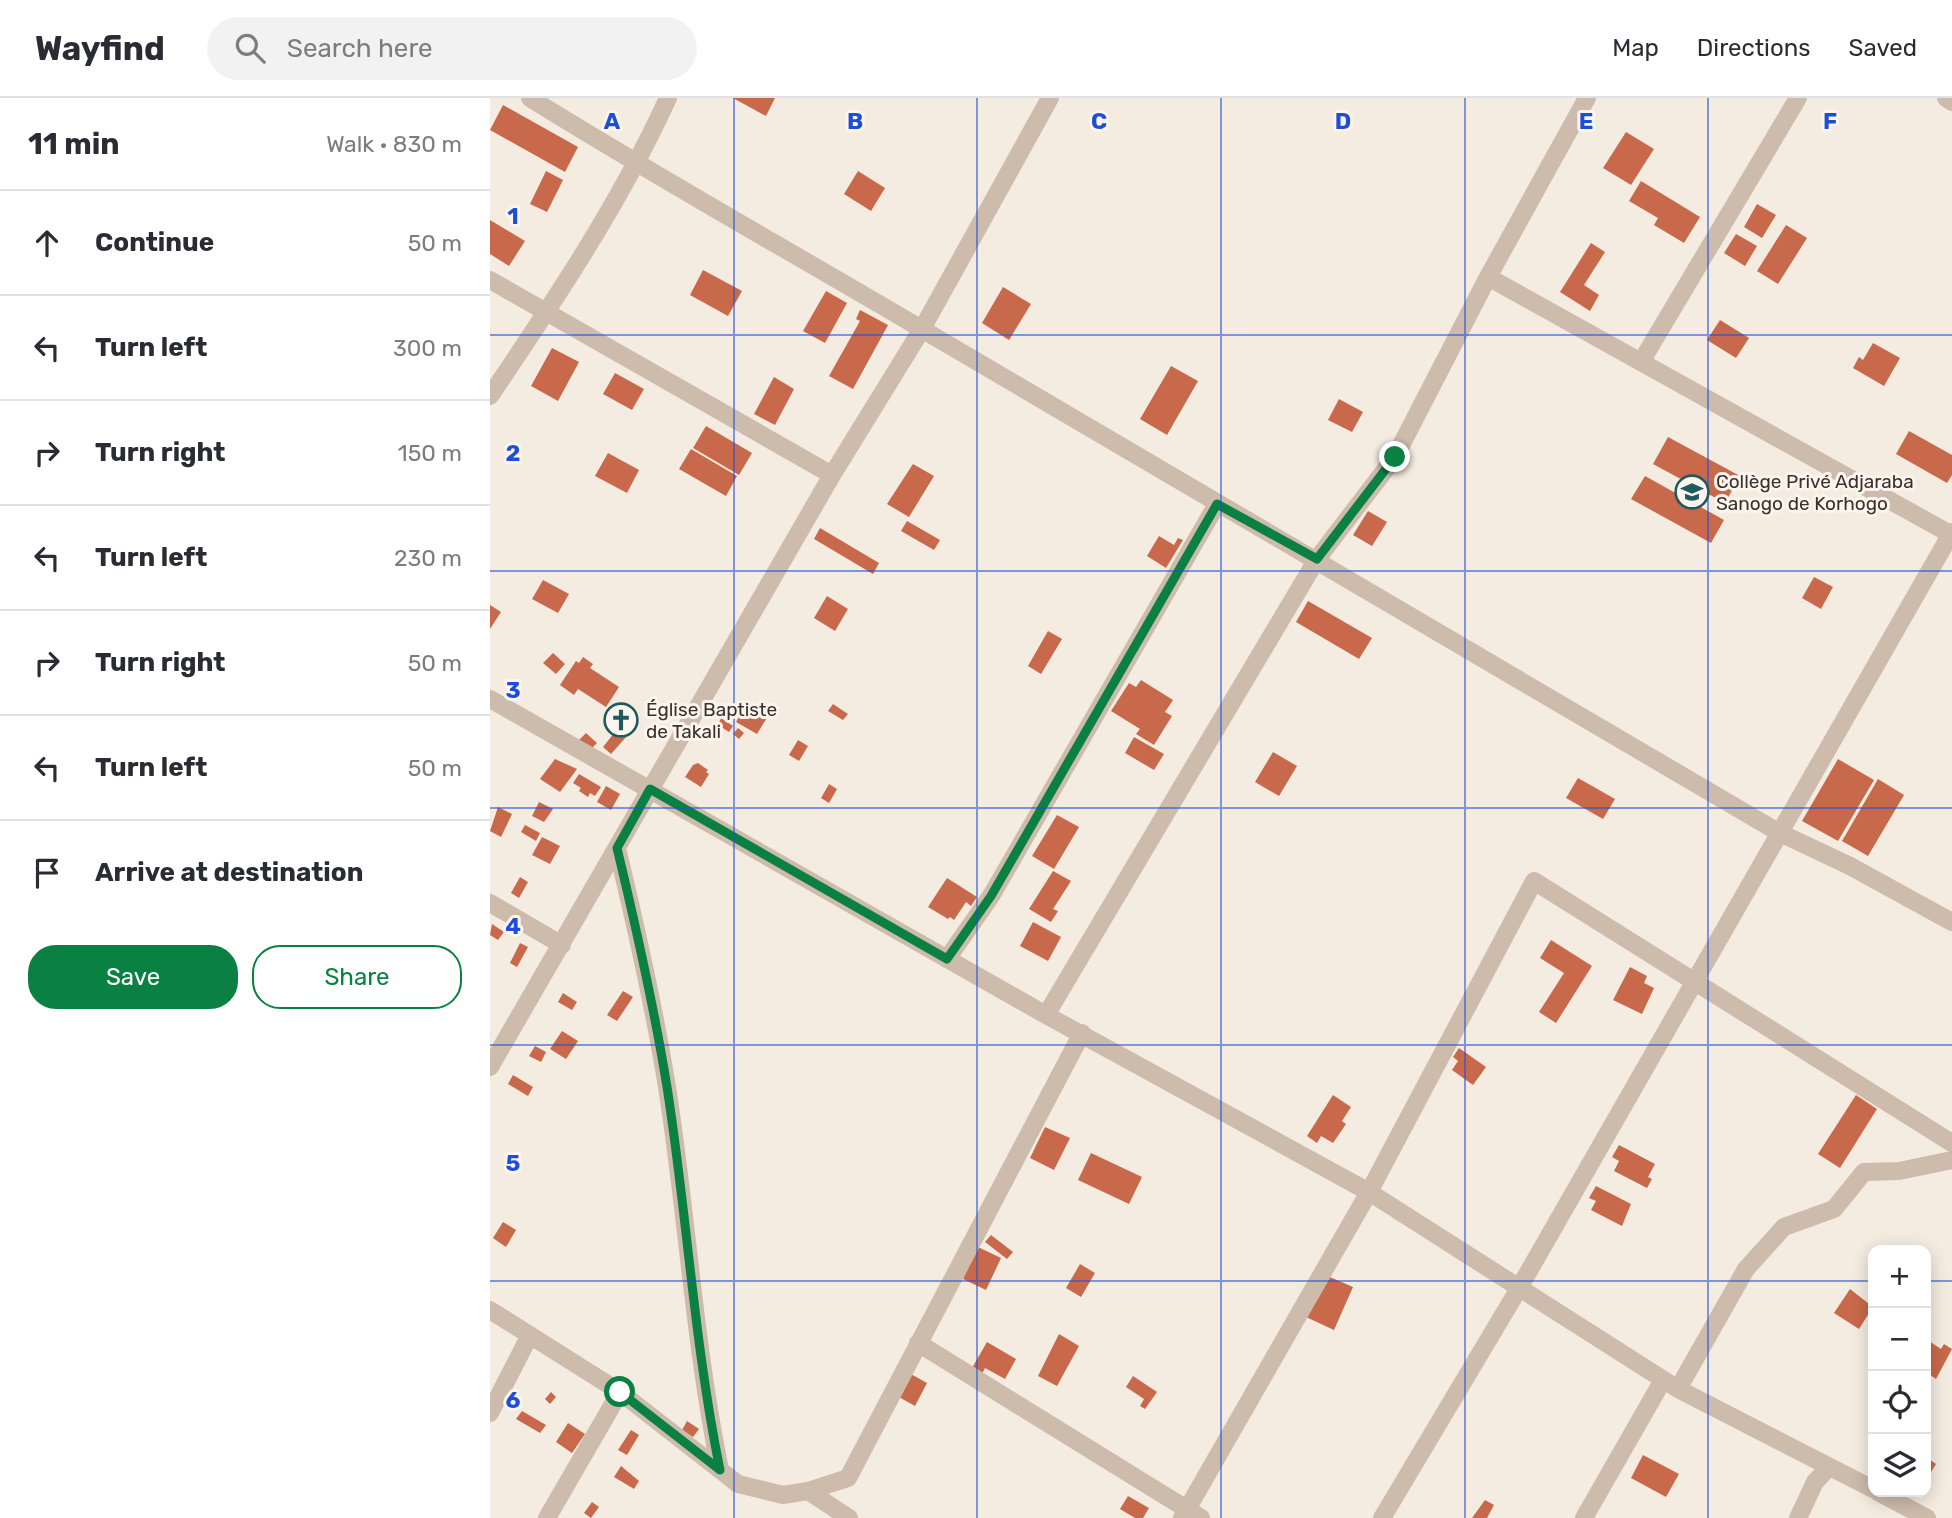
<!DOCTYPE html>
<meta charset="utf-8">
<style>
:root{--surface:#fff;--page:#f2f2f3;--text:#2b2b33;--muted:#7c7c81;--line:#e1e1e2;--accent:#0b8043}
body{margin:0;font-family:Rubik,sans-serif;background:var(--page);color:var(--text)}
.controls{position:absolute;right:21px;bottom:21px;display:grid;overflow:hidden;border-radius:14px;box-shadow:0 4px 18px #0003}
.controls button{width:63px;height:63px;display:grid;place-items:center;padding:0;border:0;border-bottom:2px solid var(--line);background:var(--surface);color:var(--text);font:35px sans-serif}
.stop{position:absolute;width:21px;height:21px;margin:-16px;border:5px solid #0b8043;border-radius:50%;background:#fff}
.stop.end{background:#0b8043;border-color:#fff;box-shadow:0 2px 7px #0008}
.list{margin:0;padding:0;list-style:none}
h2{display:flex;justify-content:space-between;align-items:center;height:91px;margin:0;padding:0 28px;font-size:30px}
h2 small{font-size:23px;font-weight:400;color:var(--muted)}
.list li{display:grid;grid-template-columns:46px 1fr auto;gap:21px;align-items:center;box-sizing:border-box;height:105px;padding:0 28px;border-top:2px solid var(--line)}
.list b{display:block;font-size:26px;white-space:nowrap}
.list em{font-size:23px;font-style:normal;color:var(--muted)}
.actions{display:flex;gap:14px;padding:21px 28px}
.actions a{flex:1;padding:16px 0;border:2px solid var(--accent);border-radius:28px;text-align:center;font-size:24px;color:var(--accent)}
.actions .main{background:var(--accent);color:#fff}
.icon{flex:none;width:38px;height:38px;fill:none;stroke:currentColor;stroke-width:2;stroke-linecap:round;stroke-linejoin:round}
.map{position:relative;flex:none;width:1462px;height:1420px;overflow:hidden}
header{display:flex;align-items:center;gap:42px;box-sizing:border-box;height:98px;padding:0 35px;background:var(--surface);border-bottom:2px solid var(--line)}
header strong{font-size:33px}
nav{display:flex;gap:38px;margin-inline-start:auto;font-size:24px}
.search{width:490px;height:63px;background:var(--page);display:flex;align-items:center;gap:18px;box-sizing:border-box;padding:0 24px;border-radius:38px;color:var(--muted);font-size:26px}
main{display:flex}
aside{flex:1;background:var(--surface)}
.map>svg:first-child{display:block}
.building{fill:#c8694b}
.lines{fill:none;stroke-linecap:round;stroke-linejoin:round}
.minor{stroke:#cdbbac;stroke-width:18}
.route{stroke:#0b8043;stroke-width:9}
.grid{fill:none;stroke:#1d4ed8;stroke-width:2;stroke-opacity:0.55}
.labels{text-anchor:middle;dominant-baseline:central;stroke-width:6;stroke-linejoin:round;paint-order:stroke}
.poi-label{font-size:19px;fill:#3b302b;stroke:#fbf5ee;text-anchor:start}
.grid-label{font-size:23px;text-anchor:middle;font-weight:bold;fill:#1d4ed8;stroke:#fbf5ee;stroke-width:6;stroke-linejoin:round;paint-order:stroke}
</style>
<header>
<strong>Wayfind</strong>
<div class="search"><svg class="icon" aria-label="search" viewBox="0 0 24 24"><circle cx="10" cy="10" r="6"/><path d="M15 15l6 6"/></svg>Search here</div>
<nav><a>Map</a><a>Directions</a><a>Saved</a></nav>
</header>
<main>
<aside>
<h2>11 min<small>Walk · 830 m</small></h2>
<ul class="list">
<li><svg class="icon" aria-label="ahead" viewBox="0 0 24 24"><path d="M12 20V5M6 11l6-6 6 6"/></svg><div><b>Continue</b></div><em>50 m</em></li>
<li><svg class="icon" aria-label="left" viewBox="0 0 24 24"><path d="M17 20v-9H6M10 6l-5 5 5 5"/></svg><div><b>Turn left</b></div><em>300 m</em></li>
<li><svg class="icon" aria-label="right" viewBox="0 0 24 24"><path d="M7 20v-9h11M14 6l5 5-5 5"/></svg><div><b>Turn right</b></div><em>150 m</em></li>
<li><svg class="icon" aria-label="left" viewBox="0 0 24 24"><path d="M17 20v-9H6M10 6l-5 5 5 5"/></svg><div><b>Turn left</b></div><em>230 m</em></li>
<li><svg class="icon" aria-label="right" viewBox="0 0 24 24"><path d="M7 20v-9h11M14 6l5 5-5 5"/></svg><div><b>Turn right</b></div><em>50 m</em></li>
<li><svg class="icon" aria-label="left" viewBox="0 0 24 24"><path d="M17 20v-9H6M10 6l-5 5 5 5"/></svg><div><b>Turn left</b></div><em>50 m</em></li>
<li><svg class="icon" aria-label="arrive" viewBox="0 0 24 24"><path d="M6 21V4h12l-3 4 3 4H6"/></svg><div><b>Arrive at destination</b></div></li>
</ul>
<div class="actions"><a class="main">Save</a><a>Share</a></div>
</aside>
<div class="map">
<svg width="1462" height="1420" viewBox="0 0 1462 1420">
<rect width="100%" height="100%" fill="#f4ebe1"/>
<path class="building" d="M243,0H285L276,18Z
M13,7L88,49L75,74L0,32Z
M1136,34L1164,51L1141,87L1113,70Z
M56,73L73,82L57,114L40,106Z
M368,73L395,90L381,113L354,96Z
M1151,83L1210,119L1194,145L1164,127L1168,120L1139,103Z
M1267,106L1286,117L1272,140L1254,129Z
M0,122L35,143L19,168L0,156Z
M1296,127L1317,140L1288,186L1267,173Z
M1246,136L1267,148L1255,168L1234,155Z
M1101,145L1115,154L1094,187L1109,197L1100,213L1070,194Z
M213,172L252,193L238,218L200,197Z
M513,189L541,206L519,242L492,225Z
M336,193L357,205L335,245L313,233Z
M370,212L398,227L363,291L339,278L370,223L366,221Z
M1230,222L1259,240L1246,260L1217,242Z
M1383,245L1410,260L1394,288L1363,270L1369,259L1373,262Z
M62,250L89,264L68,303L41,288Z
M681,268L708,283L677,337L650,321Z
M125,275L154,291L142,312L113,296Z
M284,279L304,291L285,327L264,316Z
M849,301L873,314L862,334L838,322Z
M216,328L262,355L249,377L203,350Z
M1419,333L1462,357V377L1457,385L1406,356Z
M1178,339L1250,378L1235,405L1163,366Z
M201,351L247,378L236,398L189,371Z
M118,355L149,372L137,395L105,378Z
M423,366L444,378L419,419L397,406Z
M1155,378L1234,422L1221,445L1141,401Z
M878,413L897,424L882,448L863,437Z
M417,423L450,442L444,452L411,433Z
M330,430L389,465L383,476L324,441Z
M669,438L684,447L688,440L693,442L676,470L657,458Z
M1324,479L1343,489L1331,511L1312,500Z
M53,482L79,496L68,515L42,501Z
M337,498L358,511L345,533L324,520Z
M818,503L882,540L869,561L806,524Z
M0,507L11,514L0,531Z
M558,533L572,541L551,576L538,568Z
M63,555L75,566L66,576L53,565Z
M93,559L103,566L100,570L129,589L116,609L88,591L84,597L70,587L86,563L89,565Z
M651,582L683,602L675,614L682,618L664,647L646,636L650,631L621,613L639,585L646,589Z
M257,605L278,618L267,636L246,624Z
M170,606L178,610L174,617L166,613Z
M343,606L358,616L353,622L338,613Z
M231,620L243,628L239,634L228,627Z
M128,630L137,638L121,656L113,649Z
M248,630L254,635L249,641L243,636Z
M96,635L107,645L100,652L89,642Z
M644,639L674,656L664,672L635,655Z
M308,642L318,648L309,663L299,657Z
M783,654L807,668L789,698L765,684Z
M65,661L87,671L70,694L50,681Z
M1348,661L1384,682L1348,743L1312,723Z
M208,665L218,672L216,674L219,676L211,689L195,679L203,667Z
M89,676L111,689L105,698L100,695L98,699L89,693L91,690L83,685Z
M1088,680L1125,701L1113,721L1076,700Z
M1388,681L1414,697L1378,758L1352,743Z
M339,686L347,691L339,705L331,700Z
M116,688L130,696L121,712L107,704Z
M49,704L63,711L54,724L42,718Z
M8,709L22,716L11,739L0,733Z
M567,717L589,729L564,771L542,758Z
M35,727L50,735L46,743L31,734Z
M52,739L70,748L60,766L42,757Z
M563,773L581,783L563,811L568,813L561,824L539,811Z
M30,779L38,784L29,800L21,795Z
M457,780L487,799L481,808L476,804L464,822L460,819L458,821L438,809Z
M543,824L571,839L558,863L530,848Z
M2,826L14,834L8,842L0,837Z
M1061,842L1102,868L1066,925L1049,914L1074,875L1050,860Z
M30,845L38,849L27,869L20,865Z
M1140,869L1157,878L1154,885L1164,890L1152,916L1123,902Z
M133,893L143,899L127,923L117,917Z
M73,895L87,904L82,912L68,904Z
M72,933L88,943L76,961L60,951Z
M45,948L56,954L51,964L39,958Z
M969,950L996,969L983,987L962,972L968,963L963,959Z
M23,977L43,989L38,998L18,986Z
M843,997L861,1009L852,1023L856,1026L843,1045L831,1038L827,1045L817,1038Z
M1366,997L1387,1011L1350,1070L1328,1056Z
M555,1029L580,1040L564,1072L540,1060Z
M1129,1047L1165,1066L1158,1079L1162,1081L1157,1090L1124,1073L1129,1063L1122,1059Z
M601,1055L652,1079L639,1106L588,1082Z
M1106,1088L1141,1106L1132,1128L1101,1112L1106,1103L1099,1100Z
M13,1124L26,1132L16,1149L3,1140Z
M501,1137L523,1154L517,1161L495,1144Z
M488,1149L511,1160L496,1192L473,1181Z
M590,1166L605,1175L591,1199L576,1190Z
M835,1177L863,1189L844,1232L816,1219Z
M1360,1191L1383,1209L1369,1231L1344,1215Z
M569,1236L589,1248L567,1288L548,1278Z
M1436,1241L1451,1251L1454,1246L1462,1251L1446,1281L1436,1274Z
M497,1244L526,1261L515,1281L495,1270L492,1276L482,1270Z
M419,1275L437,1285L425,1308L407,1298Z
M643,1278L667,1294L655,1311L650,1308L654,1301L636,1289Z
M61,1294L66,1299L60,1306L55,1301Z
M32,1313L56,1327L50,1335L26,1321Z
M197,1323L209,1331L203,1339L192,1332Z
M78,1325L95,1336L82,1355L66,1344Z
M141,1332L149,1337L137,1357L128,1352Z
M1153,1357L1189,1376L1176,1399L1141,1380Z
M1436,1359L1446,1366L1436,1382Z
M131,1368L149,1383L144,1391L124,1379Z
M638,1398L659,1410L653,1420H645L630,1411Z
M995,1402L1004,1407L997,1420H982Z
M102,1404L109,1409L101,1420L94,1415Z"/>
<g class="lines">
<path class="minor" d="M40,0C170,81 303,155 435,233C719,400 1004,566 1288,734L1360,768L1462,824
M1456,0L1462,4
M998,179L1462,437
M0,182L342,377
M1151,264L1308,0
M0,298C65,202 130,105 178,0
M0,601L556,917L879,1094L1188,1291L1383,1391
M127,750C146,829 164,908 177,989C197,1116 204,1245 230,1372
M0,805L72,847
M457,861L501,798L727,406
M556,917L827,461L905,359L998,179L1097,0
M0,969L342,377L432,231L560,0
M0,1212L130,1294L248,1386L293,1397L318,1393L358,1380L592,935
M428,1245L711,1420
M1188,1291L1256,1171L1294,1129L1344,1111L1374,1074L1409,1073L1462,1062
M0,1315L40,1237
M318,1393L359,1420
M1388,1394L1437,1420
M57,1420L130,1294
M692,1420L879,1094L1044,783L1462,1045
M892,1420L1028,1192L1462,434
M1094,1420L1173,1282
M1308,1420L1325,1384L1339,1369"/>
</g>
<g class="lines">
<path class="route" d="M130,1294L230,1372C204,1245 197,1116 177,989C164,908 146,829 127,750L160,691L457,861L501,798L727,406L827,461L905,359"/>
</g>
<path class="grid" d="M244,0V1420M487,0V1420M731,0V1420M975,0V1420M1218,0V1420M0,237H1462M0,473H1462M0,710H1462M0,947H1462M0,1183H1383M1436,1183H1462"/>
<defs>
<symbol id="school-ring" viewBox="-11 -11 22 22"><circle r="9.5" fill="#fbf5ee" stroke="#1f5a5e" stroke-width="1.5"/><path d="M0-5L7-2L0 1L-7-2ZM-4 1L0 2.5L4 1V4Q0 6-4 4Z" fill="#1f5a5e"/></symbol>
<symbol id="church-ring" viewBox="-11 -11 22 22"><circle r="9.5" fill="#fbf5ee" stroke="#1f5a5e" stroke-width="1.5"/><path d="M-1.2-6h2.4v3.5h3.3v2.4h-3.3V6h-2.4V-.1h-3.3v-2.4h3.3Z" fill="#1f5a5e"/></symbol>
</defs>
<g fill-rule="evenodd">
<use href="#school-ring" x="1183" y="375" width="38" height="38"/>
<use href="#church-ring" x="112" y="603" width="38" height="38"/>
</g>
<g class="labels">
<g class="poi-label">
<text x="1226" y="383">Collège Privé Adjaraba<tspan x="1226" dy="22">Sanogo de Korhogo</tspan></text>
<text x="156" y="611">Église Baptiste<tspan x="156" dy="22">de Takali</tspan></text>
</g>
</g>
<g class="grid-label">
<text x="122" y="31">A</text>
<text x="365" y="31">B</text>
<text x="609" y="31">C</text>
<text x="853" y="31">D</text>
<text x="1096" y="31">E</text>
<text x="1340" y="31">F</text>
<text x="23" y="126">1</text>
<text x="23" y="363">2</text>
<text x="23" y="600">3</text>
<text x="23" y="836">4</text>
<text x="23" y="1073">5</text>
<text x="23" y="1310">6</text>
</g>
</svg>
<div class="controls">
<button>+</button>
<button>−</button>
<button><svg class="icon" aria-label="locate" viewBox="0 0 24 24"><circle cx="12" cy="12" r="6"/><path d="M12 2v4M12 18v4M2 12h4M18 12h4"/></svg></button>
<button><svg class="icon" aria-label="layers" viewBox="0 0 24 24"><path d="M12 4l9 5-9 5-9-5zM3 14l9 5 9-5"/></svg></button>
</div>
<div class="stop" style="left:130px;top:1294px"></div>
<div class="stop end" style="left:905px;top:359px"></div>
</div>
</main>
